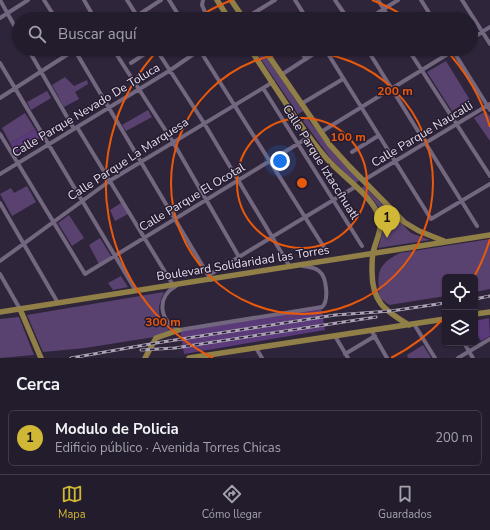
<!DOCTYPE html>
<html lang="es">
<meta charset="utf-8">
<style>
:root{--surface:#231c2c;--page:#2f2938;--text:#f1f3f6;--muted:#a3a1a9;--line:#403a48;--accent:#d0b736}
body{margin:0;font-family:"Nunito Sans",sans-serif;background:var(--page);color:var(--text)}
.controls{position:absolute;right:12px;bottom:12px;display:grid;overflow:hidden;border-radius:6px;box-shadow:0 1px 3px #0004}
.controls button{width:36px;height:36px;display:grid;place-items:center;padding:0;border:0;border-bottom:1px solid var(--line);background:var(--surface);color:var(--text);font:20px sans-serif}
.you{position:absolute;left:280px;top:161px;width:14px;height:14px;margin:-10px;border:3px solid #fff;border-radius:50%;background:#1a73e8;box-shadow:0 0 0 6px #1a73e833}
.badge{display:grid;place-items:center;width:26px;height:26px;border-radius:50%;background:var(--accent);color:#111;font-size:13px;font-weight:700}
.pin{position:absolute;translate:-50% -33px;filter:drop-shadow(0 1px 2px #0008)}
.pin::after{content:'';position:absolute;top:21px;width:14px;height:12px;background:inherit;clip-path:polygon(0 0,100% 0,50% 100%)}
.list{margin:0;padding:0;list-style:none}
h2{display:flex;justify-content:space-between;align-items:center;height:52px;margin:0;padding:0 16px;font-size:17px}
h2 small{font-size:13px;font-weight:400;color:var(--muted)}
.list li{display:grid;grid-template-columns:26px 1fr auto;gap:12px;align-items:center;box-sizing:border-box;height:56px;margin:0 8px 8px;padding:0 8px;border:1px solid var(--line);border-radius:6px}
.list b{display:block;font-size:15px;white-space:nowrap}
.list p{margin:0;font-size:13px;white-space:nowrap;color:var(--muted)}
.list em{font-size:13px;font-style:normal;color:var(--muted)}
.icon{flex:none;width:22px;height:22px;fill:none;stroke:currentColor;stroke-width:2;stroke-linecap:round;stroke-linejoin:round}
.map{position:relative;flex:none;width:490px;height:358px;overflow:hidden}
.search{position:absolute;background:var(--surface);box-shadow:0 1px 3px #0004;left:12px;right:12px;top:12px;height:44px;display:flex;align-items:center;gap:10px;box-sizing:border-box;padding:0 14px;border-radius:22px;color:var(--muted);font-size:15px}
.sheet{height:116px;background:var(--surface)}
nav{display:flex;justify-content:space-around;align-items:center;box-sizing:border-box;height:56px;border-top:1px solid var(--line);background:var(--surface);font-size:11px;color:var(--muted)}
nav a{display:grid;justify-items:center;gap:2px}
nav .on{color:var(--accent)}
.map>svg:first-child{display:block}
.green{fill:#594270}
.building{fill:#5b3a7a}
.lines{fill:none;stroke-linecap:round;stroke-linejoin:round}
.minor{stroke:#72677f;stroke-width:4}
.major{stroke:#907f47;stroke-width:5.5}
.rail-casing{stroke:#aca4b4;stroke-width:3}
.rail{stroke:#251b30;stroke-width:1.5;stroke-dasharray:4.5;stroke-linecap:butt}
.ring{fill:none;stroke:#e8590c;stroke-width:2}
.labels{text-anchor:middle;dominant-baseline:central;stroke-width:3;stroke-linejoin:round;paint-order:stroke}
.street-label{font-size:12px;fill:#e4ddeb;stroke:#251b30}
.centre{fill:#e8590c;stroke:#251b30;stroke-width:2}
.ring-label{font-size:12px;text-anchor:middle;font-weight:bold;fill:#e8590c;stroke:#251b30;stroke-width:3;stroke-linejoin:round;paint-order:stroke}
</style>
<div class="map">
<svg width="490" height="358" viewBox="0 0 490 358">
<rect width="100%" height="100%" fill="#2f253a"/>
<path class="green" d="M254,49H261L303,111L298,114Z
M446,61L470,100L452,111L427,72Z
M65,77L74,86L87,80L88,84L75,92L79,99L64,107L52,85Z
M47,91L51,98L31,110L27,102Z
M148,110L152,117L126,131L122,125Z
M486,111L490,117V141L474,118Z
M25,113L35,129L10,143L2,128Z
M306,117L335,154L360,180L356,183L331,159L303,121Z
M27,186L36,202L12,216L0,194L11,188L14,193Z
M364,186L411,233L430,240L378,248C388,219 384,208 361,188Z
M121,203L128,214L115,221L110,210Z
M69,215L84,238L72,246L58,223Z
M100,238L111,256L99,264L89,245Z
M490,239V289L475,292V277H445V296L389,305L379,297C378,273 376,265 400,253Z
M121,276L128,287L113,290L108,283Z
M164,292C155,312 158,318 173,334L85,348L43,352L27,315Z
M19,317L34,355L0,358V319Z
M423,345L431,358H408L407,355Z"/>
<path class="building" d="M35,129L40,138L15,153L10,143Z
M321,307L325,330L184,354L180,330Z
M489,318L490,336L481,341L475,331V321Z"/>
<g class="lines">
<path class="minor" d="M0,0L19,34
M44,0L56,19
M84,0L95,19
M127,0L139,19
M169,0L181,19
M203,0L202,5L208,19
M295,0L307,19
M335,0L348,19
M378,0L390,19
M421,0L433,19
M462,0L490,44
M276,14L280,19
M0,18L28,0
M132,19L161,0
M244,19L275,0
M368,19L398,0
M471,39L490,27
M28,49L74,129
M74,49L211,280
M113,49L173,142L239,257
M156,49L204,123L290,267
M199,49L327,252
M299,49L306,59
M325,49L431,219L490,184
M367,49L477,226
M408,49L490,176
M452,49L490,110
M0,63L136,291
M131,63L152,49
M281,75L321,49
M263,88L362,246
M0,98L76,49
M301,104L343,79
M77,127L173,285
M321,132L456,49
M0,134L85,274L309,137
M352,152L378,136
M0,174L169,71L201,49
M364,180L490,104
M0,203L58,303
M0,261L111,180L273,82
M0,274L20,309
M209,275L355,187
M176,286C156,297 159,321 179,330L322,307C329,301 327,277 319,271C314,267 308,267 303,266
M414,324L435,358
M371,330L387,358
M335,336L348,358
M464,343L473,358
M256,348L262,358
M345,354L375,336
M458,358L490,339"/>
<path class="major" d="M217,0L229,19
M231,0L244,19
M250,49C275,86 298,125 327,159C342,176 367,192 377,212C385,228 376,238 373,253C372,258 372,265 372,271C372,302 384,310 409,325
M264,49L330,145L349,166L404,222L419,231L444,241
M20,309L41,358
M0,312L490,235
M475,314L490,312
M145,358L156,338L179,330
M189,358L445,319"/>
<defs>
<path id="rail" d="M475,299L490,296
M141,350L175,348L376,317
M71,358L156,343L335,315L391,311L445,303"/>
</defs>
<use href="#rail" class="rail-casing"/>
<use href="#rail" class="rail"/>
</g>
<g class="ring">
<circle cx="302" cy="183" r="65"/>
<circle cx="302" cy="183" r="131"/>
<path d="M490 239A196 196 0 0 1 474 277M444 318A196 196 0 0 1 391 358M213 358A196 196 0 0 1 159 49M195 19A196 196 0 0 1 232 0M372 0A196 196 0 0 1 409 19M445 49A196 196 0 0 1 490 127"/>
</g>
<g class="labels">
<g class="street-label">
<text transform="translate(86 110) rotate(-31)">Calle Parque Nevado De Toluca</text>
<text transform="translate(422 134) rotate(-31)">Calle Parque Naucalli</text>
<text transform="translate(128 159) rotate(-33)">Calle Parque La Marquesa</text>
<text transform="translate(321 162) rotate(58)">Calle Parque Iztaccíhuatl</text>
<text transform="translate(192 197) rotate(-31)">Calle Parque El Ocotal</text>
<text transform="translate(243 263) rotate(-9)">Boulevard Solidaridad las Torres</text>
</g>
</g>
<circle cx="302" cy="183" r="6" class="centre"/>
<g class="ring-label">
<text x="395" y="95">200 m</text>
<text x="348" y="141">100 m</text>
<text x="163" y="326">300 m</text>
</g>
</svg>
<div class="controls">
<button><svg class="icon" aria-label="locate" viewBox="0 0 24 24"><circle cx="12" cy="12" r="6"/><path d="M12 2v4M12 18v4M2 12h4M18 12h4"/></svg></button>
<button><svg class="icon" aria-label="layers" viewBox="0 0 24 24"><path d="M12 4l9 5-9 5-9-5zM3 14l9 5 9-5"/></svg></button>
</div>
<div class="you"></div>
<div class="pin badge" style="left:387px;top:238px">1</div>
<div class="search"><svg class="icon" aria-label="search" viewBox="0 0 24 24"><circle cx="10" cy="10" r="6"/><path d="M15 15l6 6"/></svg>Buscar aquí</div>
</div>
<section class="sheet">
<h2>Cerca<small></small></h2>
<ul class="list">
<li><span class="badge">1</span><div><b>Modulo de Policia</b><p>Edificio público · Avenida Torres Chicas</p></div><em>200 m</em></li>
</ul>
</section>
<nav>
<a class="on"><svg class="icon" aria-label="map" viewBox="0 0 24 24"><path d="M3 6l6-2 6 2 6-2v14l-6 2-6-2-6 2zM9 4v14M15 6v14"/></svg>Mapa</a>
<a><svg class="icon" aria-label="directions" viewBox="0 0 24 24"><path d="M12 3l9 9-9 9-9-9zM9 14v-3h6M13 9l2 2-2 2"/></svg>Cómo llegar</a>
<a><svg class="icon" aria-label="saved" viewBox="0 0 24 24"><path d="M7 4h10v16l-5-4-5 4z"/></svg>Guardados</a>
</nav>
